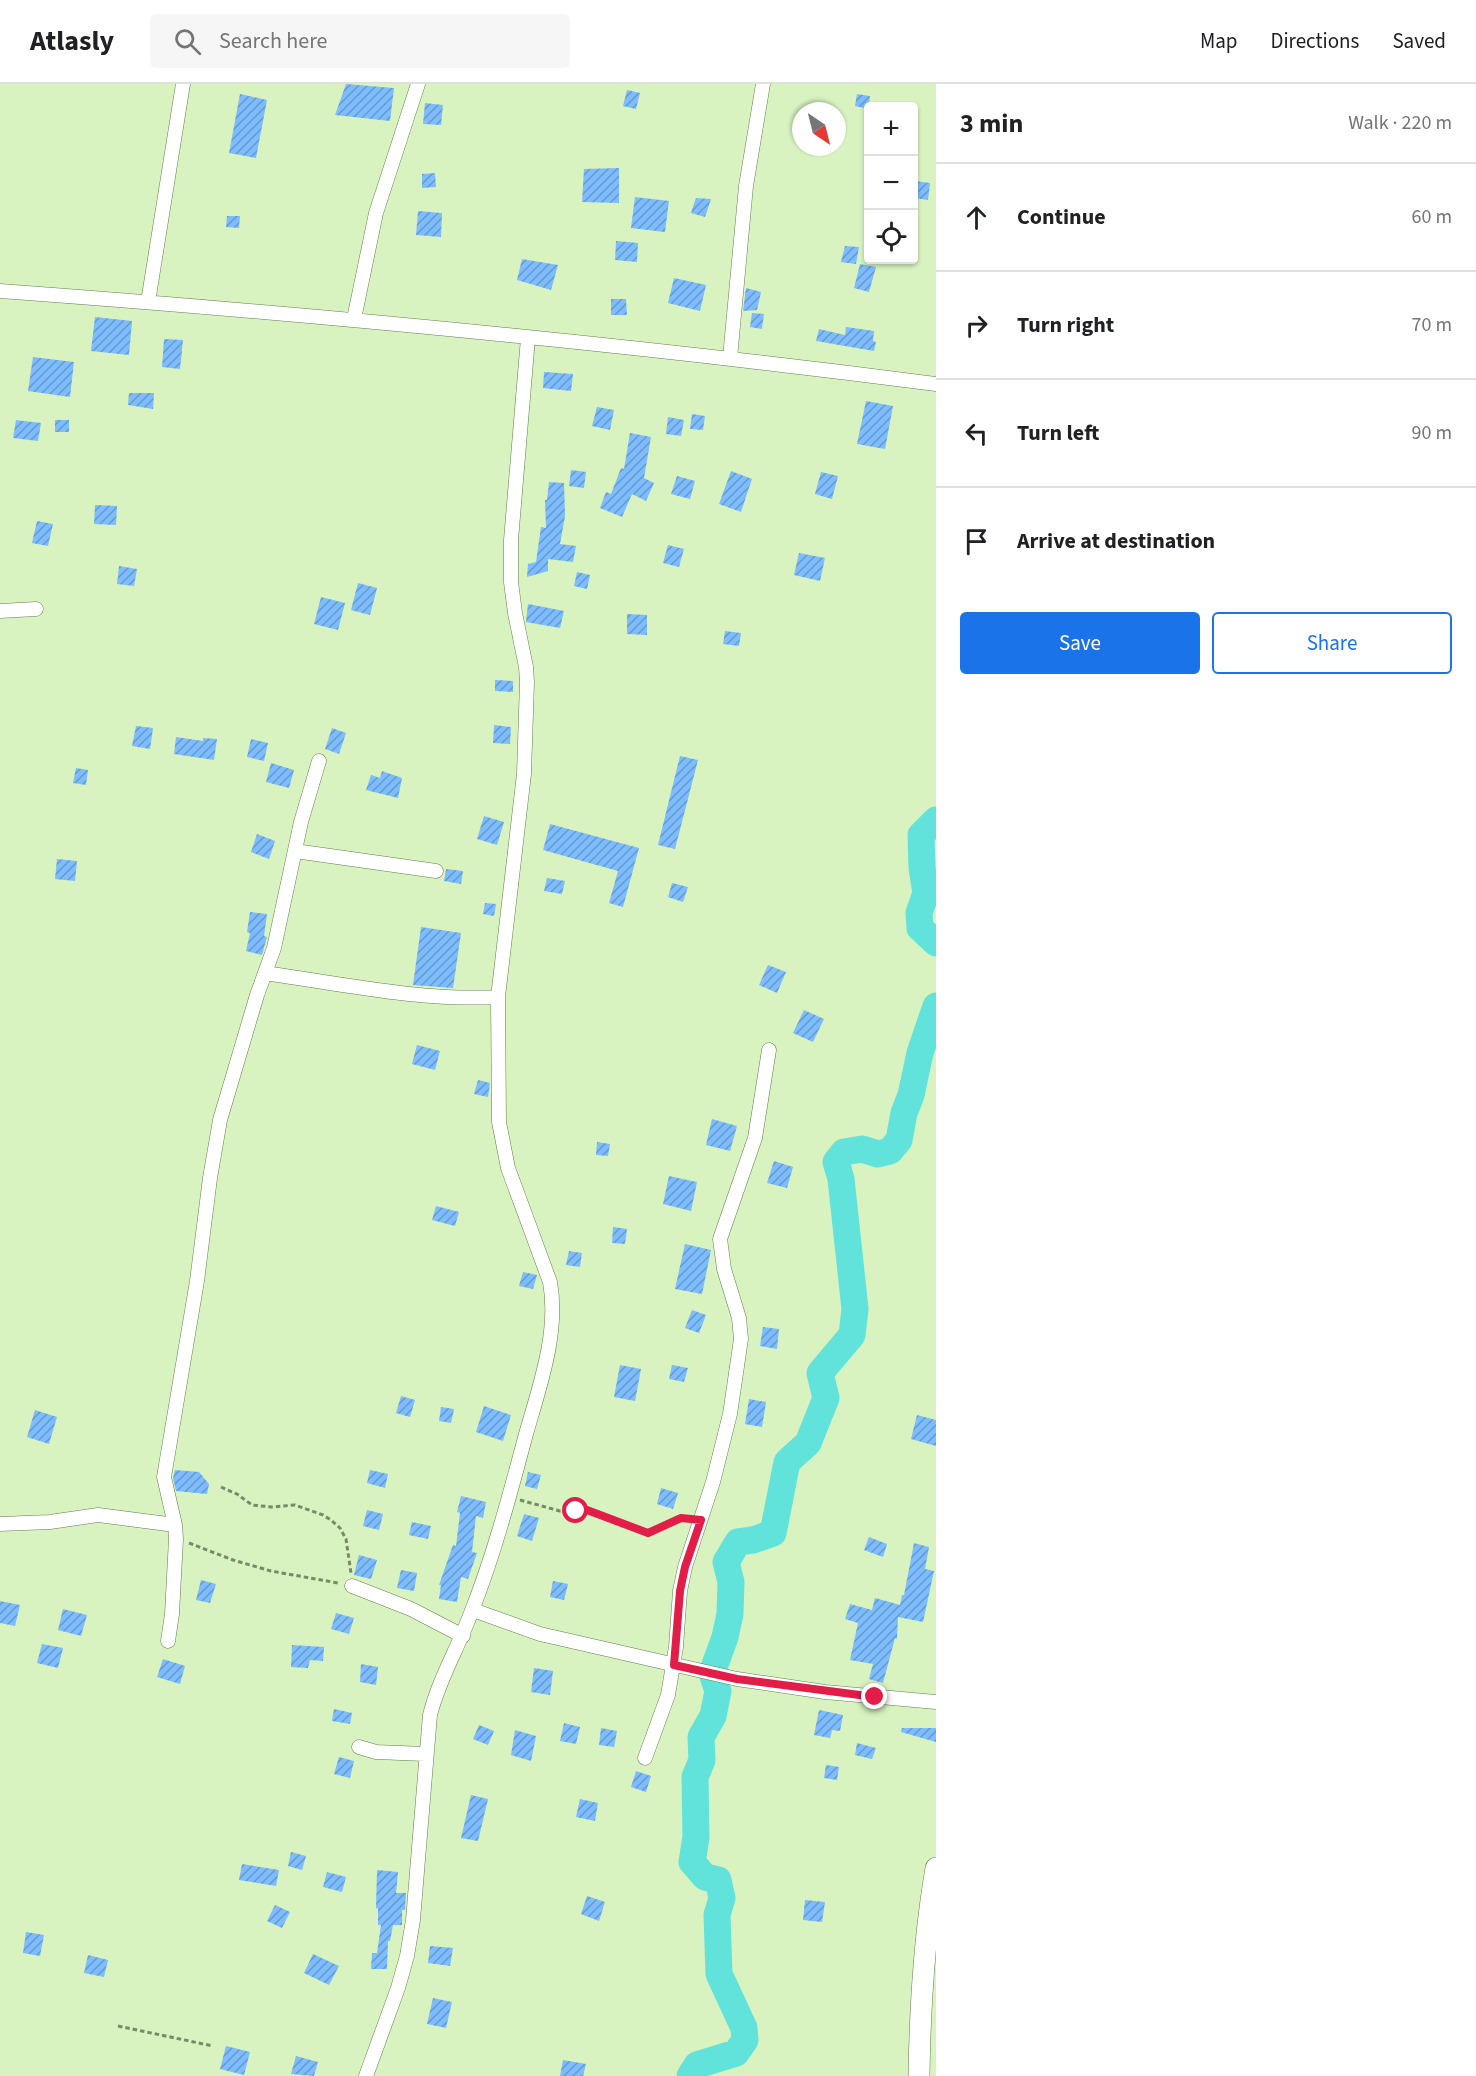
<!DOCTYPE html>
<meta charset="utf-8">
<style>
:root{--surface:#fff;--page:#f6f6f6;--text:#202124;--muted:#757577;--line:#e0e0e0;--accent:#1a73e8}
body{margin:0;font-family:"Source Sans 3",sans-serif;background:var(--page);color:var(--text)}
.controls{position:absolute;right:18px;top:18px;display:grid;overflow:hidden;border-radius:6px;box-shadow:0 2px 4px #0004}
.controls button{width:54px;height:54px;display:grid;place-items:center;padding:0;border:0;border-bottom:2px solid var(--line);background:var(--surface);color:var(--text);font:30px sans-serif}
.compass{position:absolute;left:792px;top:18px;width:54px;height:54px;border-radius:50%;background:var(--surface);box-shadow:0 2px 4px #0004;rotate:145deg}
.stop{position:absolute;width:18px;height:18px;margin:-14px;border:4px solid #e11d48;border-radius:50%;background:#fff}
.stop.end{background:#e11d48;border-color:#fff;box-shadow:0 2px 6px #0008}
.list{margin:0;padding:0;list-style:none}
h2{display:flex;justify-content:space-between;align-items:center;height:78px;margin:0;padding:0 24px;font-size:26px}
h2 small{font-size:20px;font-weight:400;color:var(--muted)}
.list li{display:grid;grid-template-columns:39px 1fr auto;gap:18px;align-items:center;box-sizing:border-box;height:108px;padding:0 24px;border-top:2px solid var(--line)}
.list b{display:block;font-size:22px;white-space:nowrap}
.list em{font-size:20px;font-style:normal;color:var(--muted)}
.actions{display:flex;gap:12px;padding:18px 24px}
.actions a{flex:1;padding:14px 0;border:2px solid var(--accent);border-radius:6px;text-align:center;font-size:21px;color:var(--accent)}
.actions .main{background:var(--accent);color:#fff}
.icon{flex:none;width:33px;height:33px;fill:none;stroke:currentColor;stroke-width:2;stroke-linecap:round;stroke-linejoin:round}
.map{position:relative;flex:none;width:936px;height:1992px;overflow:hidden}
header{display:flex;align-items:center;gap:36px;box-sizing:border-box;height:84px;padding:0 30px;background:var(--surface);border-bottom:2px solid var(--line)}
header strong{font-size:28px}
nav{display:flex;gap:33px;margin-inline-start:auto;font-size:21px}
.search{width:420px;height:54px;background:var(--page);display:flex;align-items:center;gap:15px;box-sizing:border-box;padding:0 21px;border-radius:6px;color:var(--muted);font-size:22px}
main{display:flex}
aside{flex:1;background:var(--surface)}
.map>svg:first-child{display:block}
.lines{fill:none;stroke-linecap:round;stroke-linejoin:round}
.river{stroke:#61e3dc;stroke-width:27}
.building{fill:url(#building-hatch)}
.street-casing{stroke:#657d4f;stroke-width:15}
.primary-casing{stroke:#657d4f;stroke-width:22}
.path{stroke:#788a67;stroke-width:3;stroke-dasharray:4.5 3;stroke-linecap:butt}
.street{stroke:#fff;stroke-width:14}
.primary{stroke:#fff;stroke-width:21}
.route{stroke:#e11d48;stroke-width:8}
</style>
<header>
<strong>Atlasly</strong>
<div class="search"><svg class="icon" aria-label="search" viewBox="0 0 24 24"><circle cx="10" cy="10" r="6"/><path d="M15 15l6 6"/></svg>Search here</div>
<nav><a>Map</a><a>Directions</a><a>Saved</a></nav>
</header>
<main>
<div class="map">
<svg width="936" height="1992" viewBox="0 0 936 1992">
<defs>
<pattern id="building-hatch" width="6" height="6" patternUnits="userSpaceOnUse" patternTransform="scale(1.5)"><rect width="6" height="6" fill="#7dbcfe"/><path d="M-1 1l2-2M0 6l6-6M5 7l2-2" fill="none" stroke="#6699cd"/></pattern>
</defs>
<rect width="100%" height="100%" fill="#d8f3bf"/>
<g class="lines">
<path class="river" d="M936,736L921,751L922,784L926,809L919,829L920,844L936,859
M690,1992L697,1981L736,1969L745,1956L744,1944L719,1890L717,1831L722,1814L718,1796L705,1793L692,1778L696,1753L695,1693L702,1676L701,1653L713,1632L718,1607L712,1589L725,1553L730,1530L731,1498L726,1478L738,1458L753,1456L773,1449L787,1378L808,1359L826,1314L820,1289L852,1251L855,1225L841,1095L836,1078L844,1068L862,1065L878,1070L890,1067L899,1056L904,1029L911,1011L920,969L936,922"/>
</g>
<path class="building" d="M346,0L394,4L390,37L335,31Z
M627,6L640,9L636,25L623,22Z
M240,10L267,16L256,74L229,69Z
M857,10L870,12L868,25L855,22Z
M425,19L443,21L441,41L423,40Z
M619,84V119L582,118L584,85Z
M435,89L436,103L422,104V90Z
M914,97L930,99L928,116L914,114Z
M635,113L669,117L665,148L631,144Z
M696,114L711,115L705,133L691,129Z
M418,127L442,129L441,153L416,151Z
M227,132H240L239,144L226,143Z
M616,157L638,159L637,178L615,176Z
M845,162L859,163L856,180L841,178Z
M522,175L558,181L551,206L517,196Z
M860,180L876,183L869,208L854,204Z
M674,194L706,201L700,227L668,219Z
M746,204L761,208L757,226L743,227Z
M611,215H626L627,231H611Z
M752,229L764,230L762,245L750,243Z
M95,233L132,237L129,271L91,267Z
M846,243L874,247L873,257L876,258L874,267L816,257L819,245L845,251Z
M164,255L183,256L180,285L162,283Z
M33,273L74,278L70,313L28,307Z
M544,288L573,290L571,307L543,304Z
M129,309H154L153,325L128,321Z
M866,317L893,322L885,365L857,360Z
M597,323L614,326L610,346L592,342Z
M692,330L705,332L703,346L690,345Z
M668,333L684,336L681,352L666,350Z
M16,336L41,339L38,357L13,354Z
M55,336H69V348H55Z
M630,349L651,353L644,394L654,399L646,417L632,410L622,433L600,424L606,408L611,410L621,384L624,385Z
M571,386L586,388L584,404L569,402Z
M731,387L752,395L741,428L719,420Z
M821,388L838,392L832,415L815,410Z
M677,392L695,397L690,415L671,410Z
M549,398L564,399L565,432L560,460L576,462L573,478L548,475V487L527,493L528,480L536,478L541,443L546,444L545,416H547Z
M95,421L117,422L116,441L94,440Z
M37,437L53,440L48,462L32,459Z
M668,461L684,465L679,483L663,479Z
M799,469L825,474L820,497L794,491Z
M119,482L137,485L134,502L117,500Z
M577,488L590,491L587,505L574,502Z
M358,499L377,504L370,531L351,526Z
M321,513L345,519L338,546L314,540Z
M528,520L564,527L560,544L526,538Z
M627,530L647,531V551L627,550Z
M725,547L741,549L739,562L723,560Z
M495,596L513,597V608L495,607Z
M494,641L511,643L510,660L493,659Z
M136,642L153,644L150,665L132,662Z
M332,644L346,649L339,670L325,665Z
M176,653L203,657V654L217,655L214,676L174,670Z
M251,655L268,659L264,677L247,673Z
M680,672L698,676L675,765L658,761Z
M271,679L294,686L289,704L266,698Z
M76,684L88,686L86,701L73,699Z
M382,687L402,694L398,714L366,706L371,691L380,694Z
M484,732L504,738L497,761L477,755Z
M550,740L639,764L623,823L609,819L618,787L543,766Z
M257,750L275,757L269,775L251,768Z
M57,775L77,777L75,797L55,795Z
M446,785L463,787L461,800L444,797Z
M547,794L565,797L562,810L544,807Z
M672,799L688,803L683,818L668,813Z
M485,819L496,820L494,832L483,830Z
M250,828L267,830L264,852L267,853L262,871L246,867L250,849L247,848Z
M421,843L461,849L453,904L413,901Z
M768,881L786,888L777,909L759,901Z
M804,926L824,935L813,958L793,949Z
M417,961L440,967L435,986L412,980Z
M478,996L490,999L488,1013L474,1010Z
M712,1035L737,1042L730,1067L706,1061Z
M597,1058L610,1060L608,1072L596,1071Z
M774,1077L793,1083L787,1104L767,1099Z
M669,1092L697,1098L691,1127L663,1120Z
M436,1122L459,1128L455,1142L432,1136Z
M613,1143L627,1145L625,1160L612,1159Z
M685,1160L711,1166L702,1210L675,1205Z
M569,1167L582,1169L580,1183L566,1181Z
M523,1188L537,1191L533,1205L519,1202Z
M692,1226L706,1231L699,1249L685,1244Z
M763,1243L779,1245L777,1265L760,1262Z
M620,1281L641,1285L635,1317L614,1313Z
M672,1281L688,1284L684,1298L669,1295Z
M401,1312L415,1316L410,1333L396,1329Z
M749,1315L766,1318L762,1343L745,1340Z
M484,1322L511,1331L503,1357L476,1348Z
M441,1323L454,1325L451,1339L439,1337Z
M35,1326L57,1333L49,1360L27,1353Z
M917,1331L936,1336V1362L911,1355Z
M175,1386L199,1388L209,1400L207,1410L176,1407L173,1394Z
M370,1386L388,1390L385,1404L367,1399Z
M528,1388L541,1391L537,1405L525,1402Z
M661,1404L678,1409L673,1425L657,1420Z
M461,1412L486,1418L483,1434L476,1432L472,1468L477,1469L468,1495L461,1493L457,1518L439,1515L441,1501H439L453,1461L456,1462L460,1429L457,1428Z
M367,1426L383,1430L379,1446L363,1442Z
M524,1430L539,1434L532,1457L517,1452Z
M412,1438L431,1442L428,1455L409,1451Z
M869,1453L887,1460L883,1473L864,1466Z
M914,1459L929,1463L925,1485L934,1487L923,1538L898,1533L897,1555L895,1554L883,1599L869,1595L873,1580L850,1576L858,1539L845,1535L850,1520L872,1526L875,1514L900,1521L902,1511H904Z
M359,1471L377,1476L371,1495L354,1491Z
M401,1486L417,1489L414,1507L397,1504Z
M201,1496L216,1500L210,1519L196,1516Z
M553,1497L568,1500L564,1516L550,1513Z
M0,1517L20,1521L15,1542L0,1539Z
M63,1525L87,1531L81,1552L58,1546Z
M336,1529L354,1534L349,1550L331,1545Z
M42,1560L63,1564L58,1584L37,1579Z
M292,1561L324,1563L323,1577L310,1576L308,1584L291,1583Z
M163,1575L185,1582L180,1600L157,1593Z
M361,1580L378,1583L376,1601L360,1598Z
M534,1584L553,1587L550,1611L531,1608Z
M334,1625L352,1629L350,1640L332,1637Z
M819,1626L843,1631L840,1647L832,1646L830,1654L814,1651Z
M564,1639L580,1643L576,1660L560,1657Z
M479,1641L494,1647L488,1661L473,1655Z
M601,1644L617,1647L614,1663L599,1661Z
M902,1644H936V1658L901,1648Z
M515,1646L536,1652L531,1677L511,1671Z
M857,1659L876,1664L872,1675L855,1671Z
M339,1673L354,1677L350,1694L334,1690Z
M826,1681L839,1683L837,1696L824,1694Z
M636,1687L651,1692L646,1708L631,1703Z
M471,1711L488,1715L478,1757L461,1754Z
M580,1715L598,1719L595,1737L576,1733Z
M291,1768L306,1772L302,1786L288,1782Z
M242,1780L279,1786L276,1802L239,1796Z
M377,1786L398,1788L396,1809H406L405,1826H402V1841H393L390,1857H388L387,1885H371L372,1869H377L381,1841H378V1825L376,1824Z
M327,1788L346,1793L342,1808L323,1803Z
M587,1812L605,1818L599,1837L581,1830Z
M805,1816L825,1818L822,1838L803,1836Z
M275,1821L290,1828L282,1844L267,1837Z
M26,1848L44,1851L40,1872L23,1869Z
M430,1862L453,1864L450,1882L428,1879Z
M313,1870L339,1882L329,1901L304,1889Z
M88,1871L108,1876L104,1893L84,1889Z
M433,1914L452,1918L446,1944L427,1940Z
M226,1962L250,1968L244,1991L220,1985Z
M296,1972L318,1978L314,1992L291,1990Z
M563,1976L586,1980L583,1992H560Z"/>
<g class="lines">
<defs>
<path id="street" d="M0,207C313,230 625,260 936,300
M148,218L183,0
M354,235L376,129L418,0
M730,274L746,102L763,0
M0,527L36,525
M295,767L436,787
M265,889C342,900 420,917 498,913
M0,1440L50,1438L98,1431L175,1441
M352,1502L411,1525L463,1552
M473,1526L540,1550L737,1595L825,1608L936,1618
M168,1557L172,1530L176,1455L175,1441L164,1393L197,1197L210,1094L220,1036L257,911L274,864L301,738L319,677
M359,1663L376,1668L425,1670
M645,1674L668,1611L676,1563L680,1507L685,1483L713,1398L730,1330L741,1255L739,1234L724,1185L720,1155L755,1054L769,966
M366,1992L398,1904L407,1872L413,1836L430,1631C439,1595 458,1564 471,1529C494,1471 510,1410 526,1350C540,1301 559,1248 550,1198L508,1084L499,1038L498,913L524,690L527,598L526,583L515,529L511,498V456L528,254"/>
<path id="primary" d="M919,1992C920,1922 924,1854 936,1784"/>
</defs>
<use href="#street" class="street-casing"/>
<use href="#primary" class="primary-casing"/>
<path class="path" d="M221,1403L237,1410L252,1421L272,1423L295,1421L323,1431L331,1436L340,1444L346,1455L351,1489
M520,1416L560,1427H587L648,1449L681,1434L688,1435
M189,1459L233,1476L271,1487L338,1499
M118,1942L213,1962"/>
<use href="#street" class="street"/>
<use href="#primary" class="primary"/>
</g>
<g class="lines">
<path class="route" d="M576,1427L587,1426L648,1449L681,1434L701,1436L685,1483L680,1507L674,1581L737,1595L875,1613"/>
</g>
</svg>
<div class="controls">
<button>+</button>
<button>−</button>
<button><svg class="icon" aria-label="locate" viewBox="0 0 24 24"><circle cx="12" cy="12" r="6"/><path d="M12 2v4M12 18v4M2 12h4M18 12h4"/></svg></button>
</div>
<svg class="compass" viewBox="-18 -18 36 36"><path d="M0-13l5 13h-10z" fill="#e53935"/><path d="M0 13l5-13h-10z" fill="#757577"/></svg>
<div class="stop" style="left:576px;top:1427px"></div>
<div class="stop end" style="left:875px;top:1613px"></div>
</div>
<aside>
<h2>3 min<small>Walk · 220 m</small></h2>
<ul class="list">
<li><svg class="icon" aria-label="ahead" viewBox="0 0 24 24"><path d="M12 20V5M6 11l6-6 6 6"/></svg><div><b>Continue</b></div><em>60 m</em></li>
<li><svg class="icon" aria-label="right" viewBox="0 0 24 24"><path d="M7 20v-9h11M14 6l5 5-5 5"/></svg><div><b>Turn right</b></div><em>70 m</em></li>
<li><svg class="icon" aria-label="left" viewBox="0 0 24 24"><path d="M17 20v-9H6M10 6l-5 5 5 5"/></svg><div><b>Turn left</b></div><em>90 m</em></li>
<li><svg class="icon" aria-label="arrive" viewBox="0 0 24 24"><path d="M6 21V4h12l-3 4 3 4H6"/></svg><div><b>Arrive at destination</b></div></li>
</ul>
<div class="actions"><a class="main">Save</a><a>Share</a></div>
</aside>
</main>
